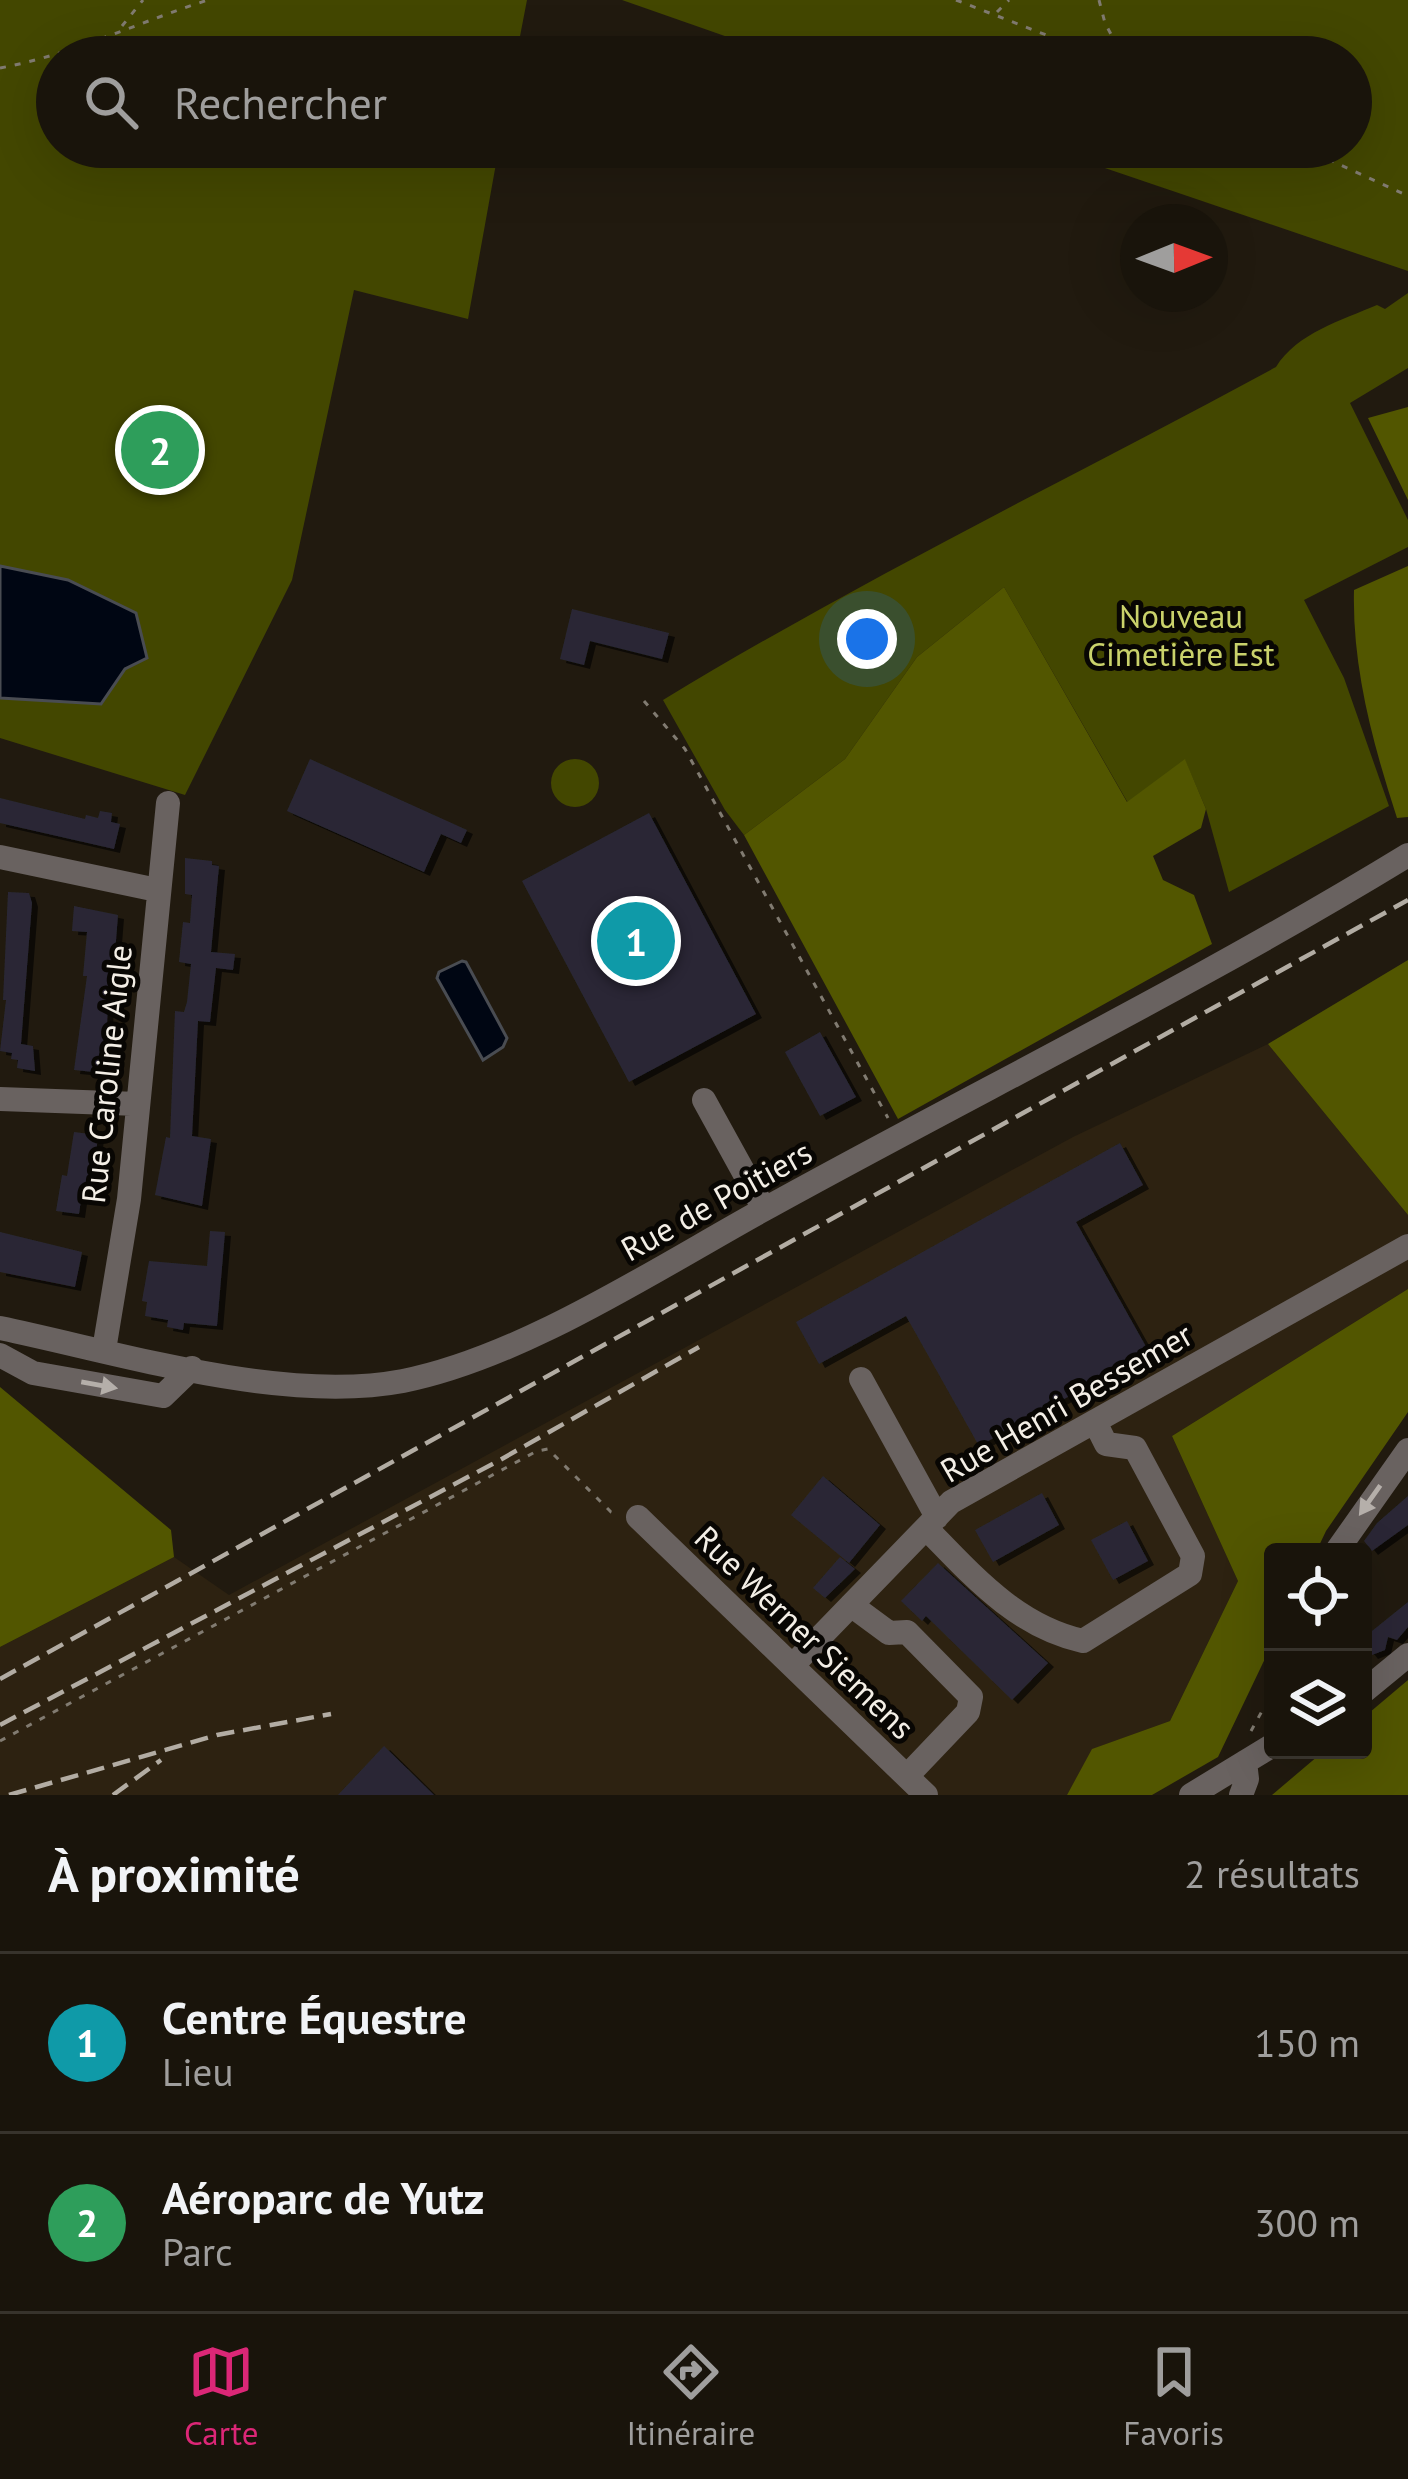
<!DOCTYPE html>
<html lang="fr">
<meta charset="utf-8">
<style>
:root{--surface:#19140b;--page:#221d14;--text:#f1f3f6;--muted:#9f9e9d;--line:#37332c;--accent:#db2777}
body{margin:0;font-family:"PT Sans",sans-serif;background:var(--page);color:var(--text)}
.controls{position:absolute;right:36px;bottom:36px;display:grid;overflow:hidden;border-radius:12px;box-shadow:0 12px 48px #0002}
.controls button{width:108px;height:108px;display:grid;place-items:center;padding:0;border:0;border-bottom:3px solid var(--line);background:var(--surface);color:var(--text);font:60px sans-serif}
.compass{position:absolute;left:1120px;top:204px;width:108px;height:108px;border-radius:50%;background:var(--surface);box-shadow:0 12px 48px #0002;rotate:89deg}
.you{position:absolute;left:867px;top:639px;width:42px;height:42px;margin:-30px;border:9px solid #fff;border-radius:50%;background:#1a73e8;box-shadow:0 0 0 18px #1a73e833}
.badge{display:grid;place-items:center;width:78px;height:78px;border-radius:50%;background:var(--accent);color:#fff;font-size:39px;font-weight:700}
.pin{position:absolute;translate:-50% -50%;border:6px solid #fff;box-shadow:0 3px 12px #0006}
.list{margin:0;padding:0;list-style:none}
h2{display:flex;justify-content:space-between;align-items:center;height:156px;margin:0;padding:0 48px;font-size:51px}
h2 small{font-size:39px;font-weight:400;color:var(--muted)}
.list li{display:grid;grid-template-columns:78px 1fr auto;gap:36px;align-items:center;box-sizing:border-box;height:180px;padding:0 48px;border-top:3px solid var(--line)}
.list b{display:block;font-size:45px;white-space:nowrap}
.list p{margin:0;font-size:39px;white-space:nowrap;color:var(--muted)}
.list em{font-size:39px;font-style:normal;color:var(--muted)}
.icon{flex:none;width:66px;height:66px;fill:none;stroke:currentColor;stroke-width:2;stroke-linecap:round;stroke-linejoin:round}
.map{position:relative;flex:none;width:1408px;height:1795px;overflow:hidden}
.search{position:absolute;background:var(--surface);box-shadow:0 12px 48px #0002;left:36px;right:36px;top:36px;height:132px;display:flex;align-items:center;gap:30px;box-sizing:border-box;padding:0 42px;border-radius:66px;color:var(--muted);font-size:45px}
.sheet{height:516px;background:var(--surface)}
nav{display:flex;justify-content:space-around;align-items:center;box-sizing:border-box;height:168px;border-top:3px solid var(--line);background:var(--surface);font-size:33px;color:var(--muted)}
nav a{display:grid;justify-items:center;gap:6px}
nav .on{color:var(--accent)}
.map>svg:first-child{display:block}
.built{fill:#2d2211}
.green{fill:#434700}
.forest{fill:#525600}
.water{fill:#000613;stroke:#494c52;stroke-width:3}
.building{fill:#292835;filter:url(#shadow)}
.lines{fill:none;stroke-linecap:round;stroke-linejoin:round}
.path{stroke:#817b71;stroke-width:3;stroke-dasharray:6 9;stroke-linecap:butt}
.minor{stroke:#696260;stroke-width:24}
.rail{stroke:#b2aca3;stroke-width:4.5;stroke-dasharray:18 9;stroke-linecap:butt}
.oneway{fill:#b5afaa}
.labels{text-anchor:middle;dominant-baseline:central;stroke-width:10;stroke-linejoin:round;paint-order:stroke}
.park-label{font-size:33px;fill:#cad26b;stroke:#080603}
.street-label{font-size:33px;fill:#f3eee6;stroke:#080603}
</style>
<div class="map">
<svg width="1408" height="1795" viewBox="0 0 1408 1795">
<defs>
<filter id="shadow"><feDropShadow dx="6" dy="4" stdDeviation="0" flood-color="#0009"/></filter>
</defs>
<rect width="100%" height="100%" fill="#211a0f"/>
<path class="built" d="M1268,1044L1408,1215V1289L1172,1436L1238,1581L1170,1721L1093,1749L1067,1795H0V1647L174,1557L229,1595L1073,1137Z"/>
<path class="green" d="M0,0H527L516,57H57V147H499L468,319L354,290L292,580L185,795L0,738Z
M622,0H1408V271L1043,147H1351V57H785Z
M1408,293V368L1350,403L1408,520V547L1304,600L1344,678L1389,806L1229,892L1206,809L1185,760L1128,803L1004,587L917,657L845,759L744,835L725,810L663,700C862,579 1071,478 1276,367C1297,333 1342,320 1377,305L1385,309Z
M551 783a24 24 0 1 1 48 0a24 24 0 1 1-48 0Z"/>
<path class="forest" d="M1408,407V500L1368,418Z
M1408,566V817L1397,818C1373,744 1352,668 1354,590Z
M1004,587L1127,802L1185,759L1206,809L1201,828L1153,856L1163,880L1194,895L1212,944L898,1119L744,835L845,759L917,657Z
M1408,960V1215L1268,1044Z
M1408,1289V1412L1326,1531L1316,1552H1273V1642L1218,1757L1152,1795H1067L1092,1749L1170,1721L1238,1581L1172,1436Z
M0,1387L171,1530L174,1557L0,1647Z
M1408,1680V1795H1272L1325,1750H1363V1718Z"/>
<path class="water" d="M0,566L68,580L136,613L147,658L125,669L101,704L0,698Z
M462,961L466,962L507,1038L503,1047L483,1060L437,978L439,972Z"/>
<path class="building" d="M572,609L669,633L662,659L590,641L584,665L560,659Z
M310,759L467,830L461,843L441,834L424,872L287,811Z
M0,798L85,819L86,815L98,818L100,811L112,813L111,822L120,824L114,849L0,823Z
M649,813L756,1014L629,1082L522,881Z
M185,858L212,861V865L219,866L211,952L235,954L233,970L216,968L210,1022L198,1021L192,1136L211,1139L202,1206L155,1195L166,1137L170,1138L175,1011L184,1012L187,1002L191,964L179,962L183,922L190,923L192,895L185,894Z
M8,892L29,893L32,903L21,1044L33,1046L35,1071L17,1068L18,1060L11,1059L12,1053L0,1051L6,1000H3Z
M74,906L118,915L113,978H109L105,1073L74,1070L87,976H83L87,932L72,931Z
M820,1032L856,1097L820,1116L785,1052Z
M74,1132L98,1135L92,1195L82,1193L79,1214L56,1211L62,1175L67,1176Z
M1120,1143L1143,1185L1076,1222L1149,1352L979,1446L906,1316L819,1364L796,1322Z
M210,1231L225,1232L217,1326L184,1323L183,1330L167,1327L168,1320L145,1316L147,1302L142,1301L149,1261L207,1266Z
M0,1232L82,1252L75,1287L0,1272Z
M823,1476L880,1525L849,1563L791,1515Z
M1042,1493L1059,1525L993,1562L975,1530Z
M1408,1496V1525L1372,1551L1364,1541L1377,1523Z
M1127,1521L1148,1561L1113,1580L1091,1540Z
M840,1557L855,1569L825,1598L813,1588Z
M938,1563L1048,1663L1012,1700L926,1616L922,1621L901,1601Z
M1408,1602V1627L1397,1640L1388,1637L1385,1650L1372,1655L1364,1645L1371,1640L1367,1635Z
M384,1746L434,1795H338Z"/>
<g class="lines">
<path class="path" d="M956,0L1103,57
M1099,0L1105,23L1123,57
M997,12L1009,0
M122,26L143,0
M0,68C71,55 139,22 208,0
M1301,147L1408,196
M644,701L685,749L888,1118
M1251,1731L1273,1691
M0,1741L537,1451L548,1449L611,1512L618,1514"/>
<path class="minor" d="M0,857L157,890
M0,1099L138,1104
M704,1100L764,1209
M0,1328C120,1353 282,1404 403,1381C523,1357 656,1269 763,1210C978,1091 1199,983 1408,855
M104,1350L129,1199L168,803
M0,1355L33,1373L163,1396L192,1368
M861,1379L937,1517
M638,1517L926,1795
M926,1528C973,1576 1016,1626 1083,1641L1190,1574L1193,1556L1135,1448L1106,1444L1095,1422
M1336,1552L1408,1450
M851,1605L889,1633L907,1632L971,1697L968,1712L907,1776
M794,1664L951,1502L1408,1246
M1363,1692L1408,1655
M1191,1795L1273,1745
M1241,1795L1247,1779L1245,1762"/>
<path class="rail" d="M0,1679L1408,900
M0,1725L500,1460L699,1347
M9,1795L217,1735L331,1714
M113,1795L161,1760"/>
</g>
<defs><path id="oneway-solid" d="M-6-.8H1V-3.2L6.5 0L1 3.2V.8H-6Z" transform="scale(3)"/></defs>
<g class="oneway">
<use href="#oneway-solid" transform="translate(99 1385) rotate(10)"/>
<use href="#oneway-solid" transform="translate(1370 1500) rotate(125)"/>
</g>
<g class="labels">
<g class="park-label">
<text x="1181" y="615">Nouveau<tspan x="1181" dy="38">Cimetière Est</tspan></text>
</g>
<g class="street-label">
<text transform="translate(106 1074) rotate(-84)">Rue Caroline Aigle</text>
<text transform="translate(716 1200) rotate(-29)">Rue de Poitiers</text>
<text transform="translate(1066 1402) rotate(-30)">Rue Henri Bessemer</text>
<text transform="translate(805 1632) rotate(44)">Rue Werner Siemens</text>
</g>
</g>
</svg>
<div class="controls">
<button><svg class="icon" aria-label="locate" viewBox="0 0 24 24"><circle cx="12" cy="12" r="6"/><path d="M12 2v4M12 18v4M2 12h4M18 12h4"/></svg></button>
<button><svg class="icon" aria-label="layers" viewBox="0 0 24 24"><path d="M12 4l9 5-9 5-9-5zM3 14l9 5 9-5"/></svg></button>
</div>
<svg class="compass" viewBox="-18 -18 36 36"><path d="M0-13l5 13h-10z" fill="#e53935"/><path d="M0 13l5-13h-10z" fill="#9f9e9d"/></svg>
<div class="you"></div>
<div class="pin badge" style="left:636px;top:941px;background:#0f9aa8">1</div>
<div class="pin badge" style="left:160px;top:450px;background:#2e9e5b">2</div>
<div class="search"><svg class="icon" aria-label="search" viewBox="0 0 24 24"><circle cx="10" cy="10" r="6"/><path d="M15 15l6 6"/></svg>Rechercher</div>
</div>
<section class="sheet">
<h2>À proximité<small>2 résultats</small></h2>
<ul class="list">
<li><span class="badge" style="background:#0f9aa8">1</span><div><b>Centre Équestre</b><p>Lieu</p></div><em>150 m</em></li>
<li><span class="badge" style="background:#2e9e5b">2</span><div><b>Aéroparc de Yutz</b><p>Parc</p></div><em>300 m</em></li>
</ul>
</section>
<nav>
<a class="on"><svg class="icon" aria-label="map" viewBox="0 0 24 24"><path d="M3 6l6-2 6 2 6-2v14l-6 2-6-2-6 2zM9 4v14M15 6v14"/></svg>Carte</a>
<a><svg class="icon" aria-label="directions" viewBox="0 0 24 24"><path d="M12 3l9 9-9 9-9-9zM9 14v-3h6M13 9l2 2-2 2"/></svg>Itinéraire</a>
<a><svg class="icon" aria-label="saved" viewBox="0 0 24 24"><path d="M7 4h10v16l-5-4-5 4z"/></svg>Favoris</a>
</nav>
